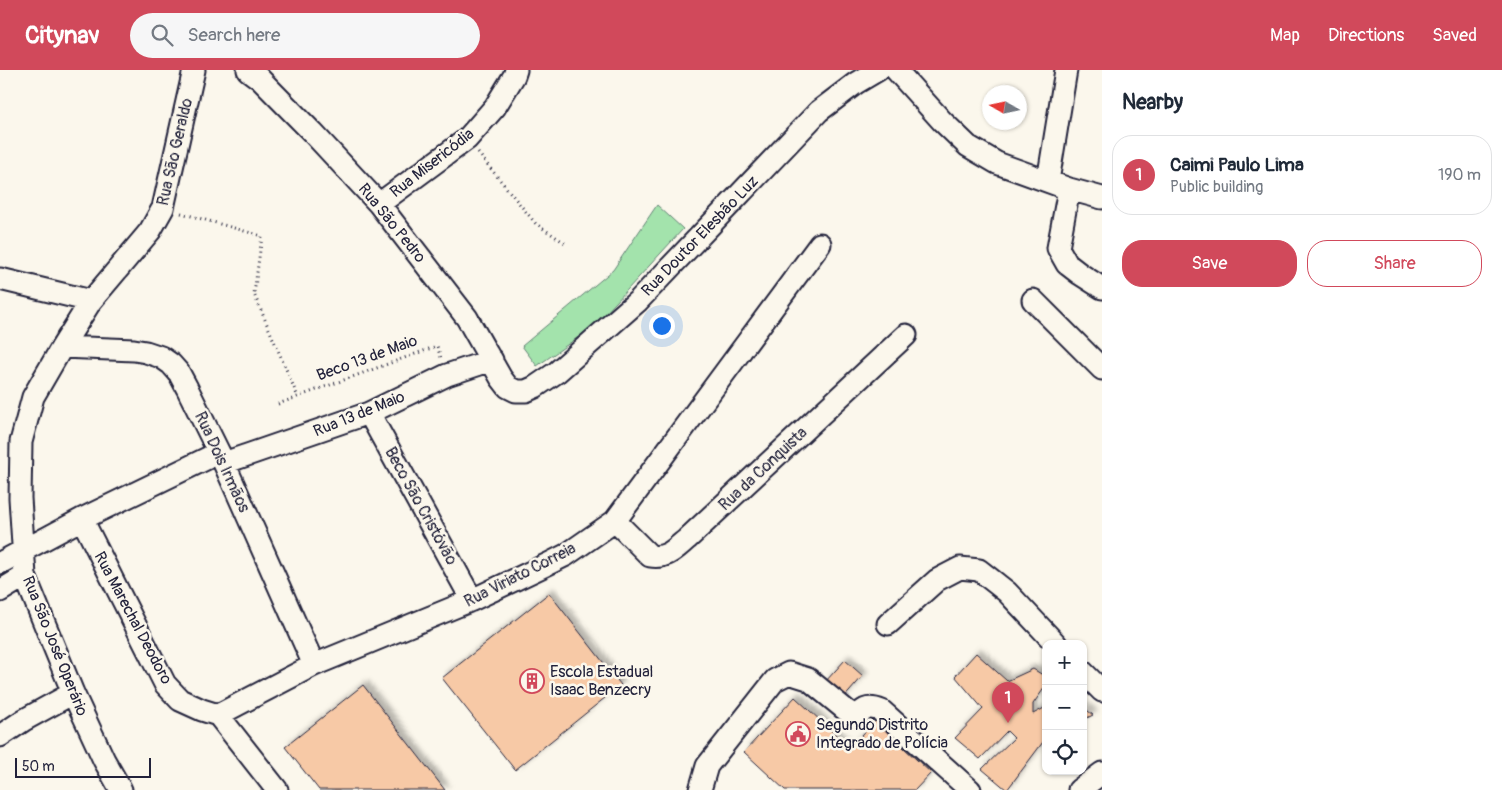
<!DOCTYPE html>
<meta charset="utf-8">
<style>
:root{--surface:#fff;--page:#f6f6f7;--text:#1f2937;--muted:#747a83;--line:#e0e1e3;--accent:#d1495b}
body{margin:0;font-family:Pangolin,sans-serif;background:var(--page);color:var(--text)}
.controls{position:absolute;right:15px;bottom:15px;display:grid;overflow:hidden;border-radius:10px;box-shadow:0 1px 4px #0004}
.controls button{width:45px;height:45px;display:grid;place-items:center;padding:0;border:0;border-bottom:1px solid var(--line);background:var(--surface);color:var(--text);font:25px sans-serif}
.compass{position:absolute;left:982px;top:15px;width:45px;height:45px;border-radius:50%;background:var(--surface);box-shadow:0 1px 4px #0004;rotate:279deg}
.scale{position:absolute;left:15px;bottom:12px;width:136px;box-sizing:border-box;padding-left:5px;border:2px solid #22223b;border-top:0;font-size:14px;line-height:18px;white-space:nowrap;color:#22223b;-webkit-text-stroke:4px #fbf7ec;paint-order:stroke}
.you{position:absolute;left:661px;top:255px;width:18px;height:18px;margin:-12px;border:4px solid #fff;border-radius:50%;background:#1a73e8;box-shadow:0 0 0 8px #1a73e833}
.badge{display:grid;place-items:center;width:32px;height:32px;border-radius:50%;background:var(--accent);color:#fff;font-size:16px;font-weight:700}
.pin{position:absolute;translate:-50% -41px;filter:drop-shadow(0 1px 2px #0008)}
.pin::after{content:'';position:absolute;top:26px;width:18px;height:15px;background:inherit;clip-path:polygon(0 0,100% 0,50% 100%)}
.list{margin:0;padding:0;list-style:none}
h2{display:flex;justify-content:space-between;align-items:center;height:65px;margin:0;padding:0 20px;font-size:21px}
h2 small{font-size:16px;font-weight:400;color:var(--muted)}
.list li{display:grid;grid-template-columns:32px 1fr auto;gap:15px;align-items:center;box-sizing:border-box;height:80px;margin:0 10px 10px;padding:0 10px;border:1px solid var(--line);border-radius:20px}
.list b{display:block;font-size:19px;white-space:nowrap}
.list p{margin:0;font-size:16px;white-space:nowrap;color:var(--muted)}
.list em{font-size:16px;font-style:normal;color:var(--muted)}
.actions{display:flex;gap:10px;padding:15px 20px}
.actions a{flex:1;padding:11px 0;border:1px solid var(--accent);border-radius:20px;text-align:center;font-size:18px;color:var(--accent)}
.actions .main{background:var(--accent);color:#fff}
.icon{flex:none;width:28px;height:28px;fill:none;stroke:currentColor;stroke-width:2;stroke-linecap:round;stroke-linejoin:round}
.map{position:relative;flex:none;width:1102px;height:720px;overflow:hidden}
header{display:flex;align-items:center;gap:30px;box-sizing:border-box;height:70px;padding:0 25px;background:var(--accent);color:#fff}
header strong{font-size:24px}
nav{display:flex;gap:28px;margin-inline-start:auto;font-size:18px}
.search{width:350px;height:45px;background:var(--page);display:flex;align-items:center;gap:12px;box-sizing:border-box;padding:0 18px;border-radius:28px;color:var(--muted);font-size:19px}
main{display:flex}
aside{flex:1;background:var(--surface)}
.map>svg:first-child{display:block}
.green{fill:#a3e3ac;stroke:#628274}
.building{fill:#f7c9a6;stroke:#22223b;filter:url(#shadow)}
.lines{fill:none;stroke-linecap:round;stroke-linejoin:round}
.minor-casing{stroke:#22223b;stroke-width:25}
.path{stroke:#22223b;stroke-width:3;stroke-dasharray:1 4;stroke-linecap:butt}
.minor{stroke:#fbf7ec;stroke-width:21}
.labels{text-anchor:middle;dominant-baseline:central;stroke-width:5;stroke-linejoin:round;paint-order:stroke}
.street-label{font-size:16px;fill:#22223b;stroke:#fbf7ec}
.poi-label{font-size:16px;fill:#22223b;stroke:#fbf7ec;text-anchor:start}
</style>
<header>
<strong>Citynav</strong>
<div class="search"><svg class="icon" aria-label="search" viewBox="0 0 24 24"><circle cx="10" cy="10" r="6"/><path d="M15 15l6 6"/></svg>Search here</div>
<nav><a>Map</a><a>Directions</a><a>Saved</a></nav>
</header>
<main>
<div class="map">
<svg width="1102" height="720" viewBox="0 0 1102 720">
<defs>
<filter id="shadow"><feDropShadow dx="4.5" dy="-4.5" stdDeviation="2.5" flood-color="#0004"/></filter>
</defs>
<rect width="100%" height="100%" fill="#fbf7ec"/>
<filter id="ink" filterUnits="userSpaceOnUse"><feTurbulence type="fractalNoise" baseFrequency=".02" numOctaves="2"/><feDisplacementMap in="SourceGraphic" scale="10" xChannelSelector="R" yChannelSelector="G"/><feConvolveMatrix kernelMatrix="1 2 1 2 8 2 1 2 1" color-interpolation-filters="sRGB"/></filter>
<g filter="url(#ink)">
<path class="green" d="M657,135L683,159L594,256L537,296L522,276L613,200Z"/>
<path class="building" d="M549,523L621,615L515,700L442,608Z
M976,583L1007,611L1033,599L1046,607L1045,617L1033,634V644L1046,637V671L1043,672L1007,720L982,699L1014,668L1007,661L980,689L955,668L983,639L955,606Z
M845,590L863,606L842,630L825,612Z
M363,615L445,720H319L285,677Z
M795,627L850,678L875,651L931,703L915,720H785L744,682Z
M1083,637L1093,645L1083,650Z"/>
<g class="lines">
<defs>
<path id="minor" d="M248,0L260,9L313,63L379,134L467,248L501,308L508,317L516,321H526L535,317L557,302L638,231L819,41L856,13L878,0
M896,0L942,51L968,76L997,93L1069,119L1102,128
M1048,111L1066,0
M1069,119L1058,178L1067,194L1080,204L1102,218
M379,134L467,69L495,37L514,6L516,0
M0,209L91,231
M1033,230L1102,299
M62,277L134,280L146,282L161,287L171,294L179,303L187,318L224,393L314,595
M369,343L472,530
M224,393L369,343L447,305L492,290
M82,449L165,614L180,630L202,640L218,645L277,720
M615,451L650,486C667,489 675,479 687,469L906,265
M0,493L82,449L218,383
M0,521L25,506
M888,554L937,510L960,498L979,500L1007,522L1056,574
M1083,602L1102,621
M218,645L314,595L472,530L550,493L566,485L615,451L820,174
M0,666L24,650L73,623
M121,720L104,690L73,623L25,506L20,428L21,372L33,327L62,277L91,231L150,161L163,138L194,0
M700,720L707,696L775,610L789,603L808,609L847,641C858,647 857,644 866,639C871,637 877,639 882,641L970,720
M1079,720L1102,703"/>
</defs>
<use href="#minor" class="minor-casing"/>
<path class="path" d="M478,83L536,154L565,173
M181,143L262,166L254,224L298,327
M278,334L437,276L441,288"/>
<use href="#minor" class="minor"/>
</g>
</g>
<defs>
<symbol id="building-ring" viewBox="-11 -11 22 22"><circle r="9.5" fill="#fbf7ec" stroke="#d1495b" stroke-width="1.5"/><path d="M-4-6H4V6H1V3H-1V6H-4ZM-2.5-4.3h1.7v1.8h-1.7ZM.8-4.3h1.7v1.8H.8ZM-2.5-1h1.7V.8h-1.7ZM.8-1h1.7V.8H.8Z" fill="#d1495b"/></symbol>
<symbol id="civic-ring" viewBox="-11 -11 22 22"><circle r="9.5" fill="#fbf7ec" stroke="#d1495b" stroke-width="1.5"/><path d="M-.6-6.5H3V-4.5H.6V-3L4-1V1h2V6H-6V1h2V-1L-.6-3ZM-1.2 2.5V6h2.4V2.5Z" fill="#d1495b"/></symbol>
</defs>
<g fill-rule="evenodd">
<use href="#building-ring" x="518" y="597" width="28" height="28"/>
<use href="#civic-ring" x="784" y="650" width="28" height="28"/>
</g>
<g class="labels">
<g class="street-label">
<text transform="translate(175 82) rotate(-77)">Rua São Geraldo</text>
<text transform="translate(432 93) rotate(-38)">Rua Misericódia</text>
<text transform="translate(392 153) rotate(51)">Rua São Pedro</text>
<text transform="translate(700 166) rotate(-46)">Rua Doutor Elesbão Luz</text>
<text transform="translate(367 288) rotate(-20)">Beco 13 de Maio</text>
<text transform="translate(359 344) rotate(-22)">Rua 13 de Maio</text>
<text transform="translate(222 392) rotate(65)">Rua Dois Irmãos</text>
<text transform="translate(763 399) rotate(-43)">Rua da Conquista</text>
<text transform="translate(421 436) rotate(61)">Beco São Cristóvão</text>
<text transform="translate(520 505) rotate(-27)">Rua Viriato Correia</text>
<text transform="translate(133 548) rotate(62)">Rua Marechal Deodoro</text>
<text transform="translate(55 576) rotate(68)">Rua São José Operário</text>
</g>
<g class="poi-label">
<text x="550" y="602">Escola Estadual<tspan x="550" dy="18">Isaac Benzecry</tspan></text>
<text x="816" y="655">Segundo Distrito<tspan x="816" dy="18">Integrado de Polícia</tspan></text>
</g>
</g>
</svg>
<div class="controls">
<button>+</button>
<button>−</button>
<button><svg class="icon" aria-label="locate" viewBox="0 0 24 24"><circle cx="12" cy="12" r="6"/><path d="M12 2v4M12 18v4M2 12h4M18 12h4"/></svg></button>
</div>
<svg class="compass" viewBox="-18 -18 36 36"><path d="M0-13l5 13h-10z" fill="#e53935"/><path d="M0 13l5-13h-10z" fill="#747a83"/></svg>
<div class="scale">50 m</div>
<div class="you"></div>
<div class="pin badge" style="left:1008px;top:653px">1</div>
</div>
<aside>
<h2>Nearby<small></small></h2>
<ul class="list">
<li><span class="badge">1</span><div><b>Caimi Paulo Lima</b><p>Public building</p></div><em>190 m</em></li>
</ul>
<div class="actions"><a class="main">Save</a><a>Share</a></div>
</aside>
</main>
